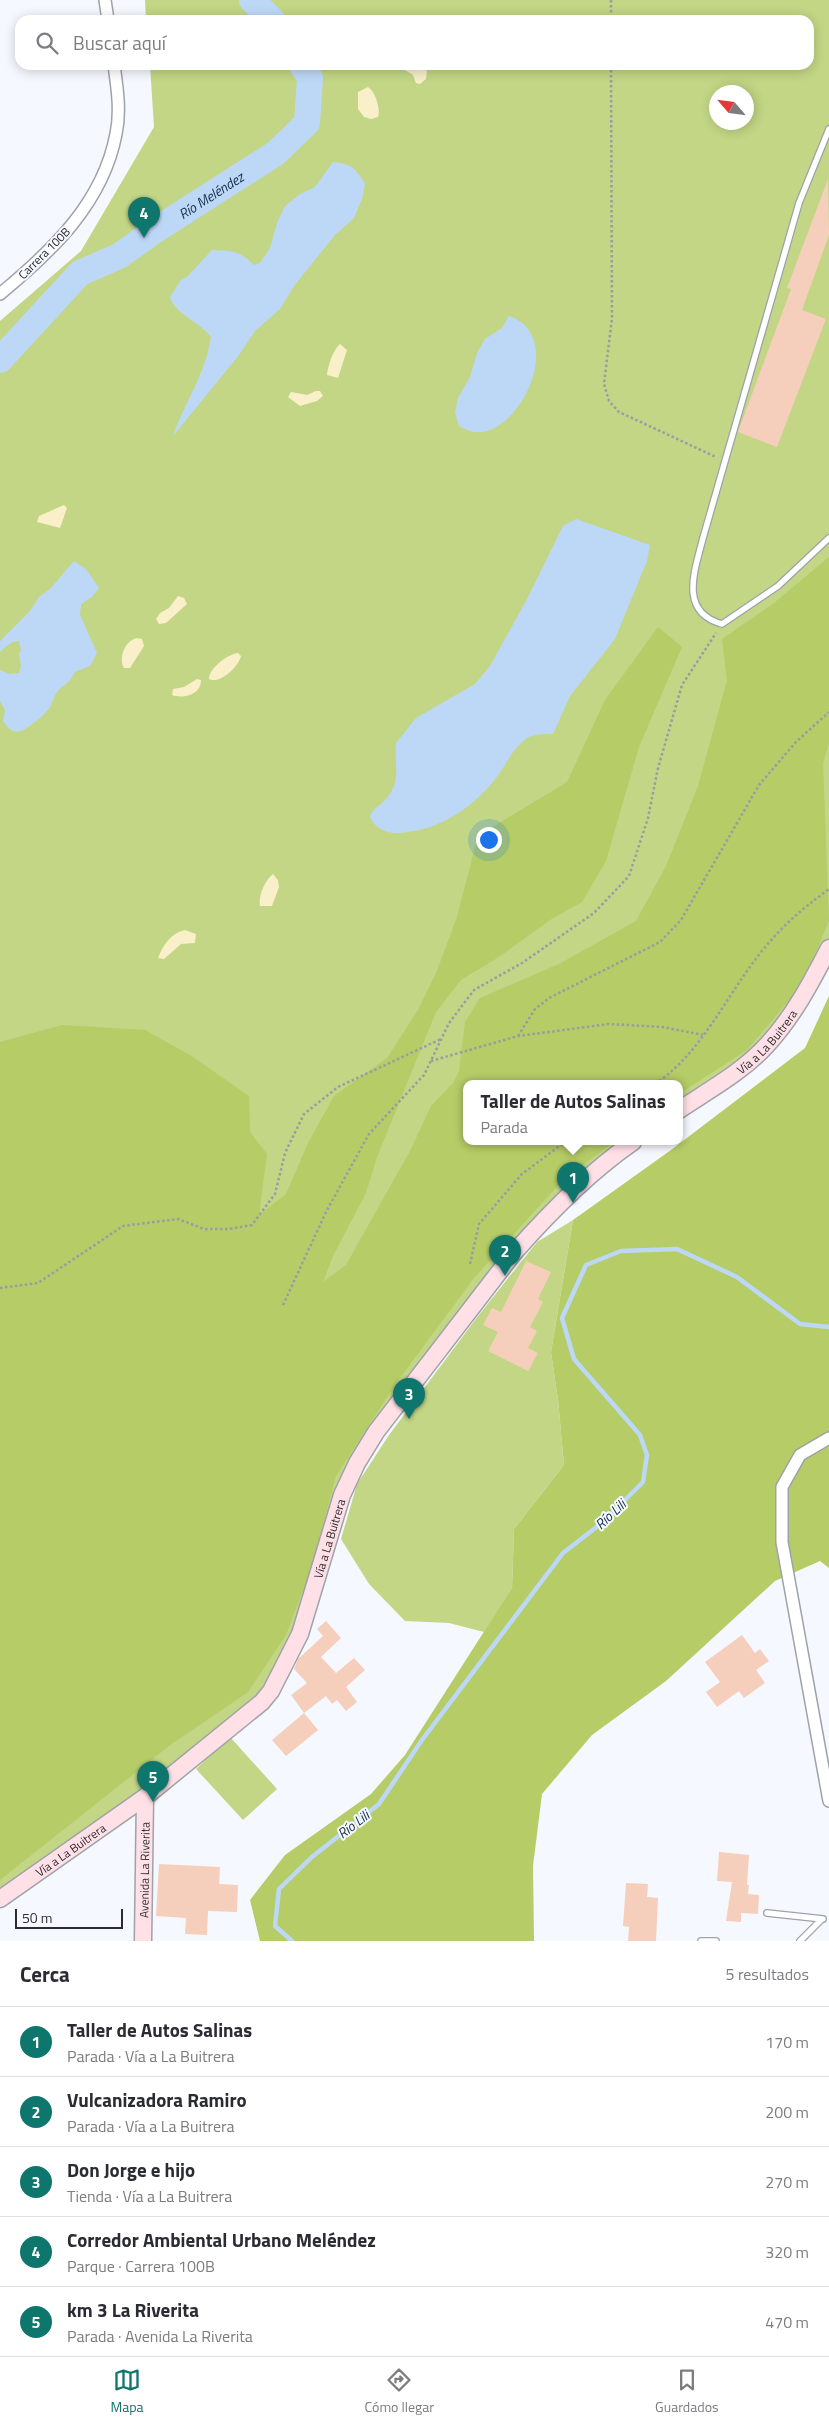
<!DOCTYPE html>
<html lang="es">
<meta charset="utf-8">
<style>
:root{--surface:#fff;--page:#f7f7f7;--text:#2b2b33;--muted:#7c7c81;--line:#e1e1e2;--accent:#0f766e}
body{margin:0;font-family:"Titillium Web",sans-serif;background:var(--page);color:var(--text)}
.compass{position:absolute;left:709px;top:85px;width:45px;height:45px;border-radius:50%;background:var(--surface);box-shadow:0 2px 12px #0003;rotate:298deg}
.scale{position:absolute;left:15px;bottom:12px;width:108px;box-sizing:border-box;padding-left:5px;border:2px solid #2b2c2f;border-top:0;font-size:14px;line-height:18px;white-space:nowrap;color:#2b2c2f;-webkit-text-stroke:4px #f5f8fe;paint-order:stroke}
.you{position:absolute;left:488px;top:839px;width:18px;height:18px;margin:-12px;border:4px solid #fff;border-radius:50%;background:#1a73e8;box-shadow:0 0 0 8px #1a73e833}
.badge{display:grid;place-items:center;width:32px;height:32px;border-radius:50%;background:var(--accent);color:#fff;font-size:16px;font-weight:700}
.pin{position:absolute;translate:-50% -41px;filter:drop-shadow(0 1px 2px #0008)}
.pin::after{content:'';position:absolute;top:26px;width:18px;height:15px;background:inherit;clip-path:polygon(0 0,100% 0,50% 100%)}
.popup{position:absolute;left:463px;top:1080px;width:220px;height:65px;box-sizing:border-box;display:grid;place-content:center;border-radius:10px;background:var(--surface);filter:drop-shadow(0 1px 4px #0005);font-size:16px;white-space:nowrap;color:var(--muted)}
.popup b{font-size:19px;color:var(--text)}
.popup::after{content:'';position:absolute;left:50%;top:100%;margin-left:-10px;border:10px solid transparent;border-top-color:var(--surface)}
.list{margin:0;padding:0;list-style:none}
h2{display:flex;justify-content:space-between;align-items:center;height:65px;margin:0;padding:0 20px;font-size:21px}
h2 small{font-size:16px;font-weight:400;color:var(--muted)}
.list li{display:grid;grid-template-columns:32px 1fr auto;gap:15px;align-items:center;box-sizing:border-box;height:70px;padding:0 20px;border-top:1px solid var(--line)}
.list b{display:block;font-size:19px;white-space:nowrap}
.list p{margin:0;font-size:16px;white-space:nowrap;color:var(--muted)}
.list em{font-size:16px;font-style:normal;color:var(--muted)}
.icon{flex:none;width:28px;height:28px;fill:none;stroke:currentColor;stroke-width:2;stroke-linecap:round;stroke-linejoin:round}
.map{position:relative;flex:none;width:829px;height:1941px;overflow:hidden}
.search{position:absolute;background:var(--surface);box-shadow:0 2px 12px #0003;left:15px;right:15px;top:15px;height:55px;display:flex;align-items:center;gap:12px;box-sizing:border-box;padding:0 18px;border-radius:15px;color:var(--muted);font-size:19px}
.sheet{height:415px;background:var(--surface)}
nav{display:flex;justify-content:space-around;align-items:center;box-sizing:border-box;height:70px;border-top:1px solid var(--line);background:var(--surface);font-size:14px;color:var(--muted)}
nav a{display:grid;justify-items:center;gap:2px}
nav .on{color:var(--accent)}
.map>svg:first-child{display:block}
.green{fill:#c2d685;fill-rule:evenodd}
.forest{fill:#b5cc67}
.sand{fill:#f9efc9}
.water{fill:#bdd8f7}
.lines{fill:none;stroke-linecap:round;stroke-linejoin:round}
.stream{stroke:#bdd8f7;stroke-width:4.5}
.river{stroke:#bdd8f7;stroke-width:26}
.building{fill:#f6cebc}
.lane-casing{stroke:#9ea2a9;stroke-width:8}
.street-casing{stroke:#9ea2a9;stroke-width:14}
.secondary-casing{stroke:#9ea2a9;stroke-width:19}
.path{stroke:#9a9ca1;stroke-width:2.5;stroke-dasharray:2.5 2.5;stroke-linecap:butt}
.lane{stroke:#fff;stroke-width:5.5}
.street{stroke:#fff;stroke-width:11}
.secondary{stroke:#ffe0e6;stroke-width:16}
.labels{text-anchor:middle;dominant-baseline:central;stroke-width:4;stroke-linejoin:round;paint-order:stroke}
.street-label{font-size:12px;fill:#2b2c2f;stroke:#f5f8fe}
.water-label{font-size:14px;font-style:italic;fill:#112d4b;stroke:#f5f8fe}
</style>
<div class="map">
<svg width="829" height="1941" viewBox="0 0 829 1941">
<rect width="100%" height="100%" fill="#f5f8fe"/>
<path class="green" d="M145,0H829V948L787,1022L679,1110V1084H467V1142H633L562,1201L376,1432L271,1691L0,1899V321L81,251L154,127L150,65H809V20H146ZM716,92H746V122H716Z
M573,1220L551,1352L558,1400L564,1465L514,1529L512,1588L484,1632L449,1623L405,1621L369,1584L341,1539L357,1484L389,1435L478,1316L537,1242Z
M230,1737L277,1789L243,1820L196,1769Z"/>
<path class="forest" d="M829,557V744L823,763L829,921L802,985L747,1050L679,1094V1084H467V1142H614L563,1180L474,1278L397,1382L336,1476L311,1569L286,1635L248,1692L169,1746L0,1880V1042L62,1025L145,1030L190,1055L249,1096L250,1132L267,1154L259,1215L286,1194L308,1143L334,1096L387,1058L418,1010L436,973L457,917L478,836L567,782L605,700L658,627L682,647L639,747L606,861L582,902L550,920L499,957L461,980L436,1012L377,1157L366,1193L333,1256L323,1282L346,1265L410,1151L431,1106L453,1083L459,1071L465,1022L480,998L559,964L636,921L666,866L698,786L727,680L722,639L774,603Z
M829,996V1568L820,1561L775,1581L666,1681L592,1735L542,1794L533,1866L534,1941H260L250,1900L285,1855L371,1794L405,1755L512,1588L514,1529L564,1465L558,1400L551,1352L573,1220L671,1150L805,1048Z"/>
<path class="sand" d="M404,65H421L427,71L426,79L420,84L416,83L413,75L405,70Z
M368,87C375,91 381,109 378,117L371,119L364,117L358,109V92Z
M340,344L347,350L338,378L327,375C328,365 333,350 340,344Z
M316,391H320L323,396L317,401L300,406L288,397L291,392L307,395Z
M64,505L67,508L60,528L37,522L39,516Z
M178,596L184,598L187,604L166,623L159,624L156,619L160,613L169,608Z
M137,638L142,639L144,646L130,668H124C118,658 125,640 137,638Z
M238,653L241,656C239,666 220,685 209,679C209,668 228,654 238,653Z
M197,679L201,680C201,695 183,699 172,695L173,689L184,687Z
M273,874L278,880L279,887L272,906H260C258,896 265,880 273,874Z
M185,930L196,934L195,943L181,944L164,959L158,958C163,945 171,933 185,930Z"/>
<path class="water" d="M333,162C351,164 356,168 365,184L362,199L354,218L335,235L294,286L280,309L255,331L239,355L173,436C186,399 204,378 211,337C200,322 175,314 170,297L181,280L188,276L212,250C233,251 239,250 254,265L260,263L270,248L277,223L285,206L300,194L315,187Z
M509,316C568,336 519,439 473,432C469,431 463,428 459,426L455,413L458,398L470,377L477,353L485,339L502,328Z
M576,519L650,545L647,561L615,639L570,696L553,734C541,734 531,733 521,743C512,751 506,764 499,774C475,807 438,832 397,833C385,833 373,827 370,816C375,806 379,807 386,799C402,782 394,764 396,743L416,718L475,684L490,666L527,599L563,526Z
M74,561L86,569L99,588L92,597L81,604L80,615L97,653L90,666L75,672C68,686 64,683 57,692C54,696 53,702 50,707C44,715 39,719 31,725C18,735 12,734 3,721L5,710L0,701V670L9,674L19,673L21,666L19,653L21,650L19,641C9,642 7,646 0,652V641L30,611L39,597L51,588Z"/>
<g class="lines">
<path class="stream" d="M292,1941L275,1926L279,1889L312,1857L379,1804L422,1740L563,1553L603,1522L643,1482L647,1455L640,1435L574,1359L562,1318L586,1265L621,1251L677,1249L737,1277L800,1324L829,1327"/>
<g class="river">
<path d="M252,0L272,20"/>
<path id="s1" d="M0,360L80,273L119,256L154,231L276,153L307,123L310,78L302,65"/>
</g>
</g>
<path class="building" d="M828,179L829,235L802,310L826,319L777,447L738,432L791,289L787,288Z
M526,1261L551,1272L538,1299L543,1302L530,1327L537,1331L528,1348L538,1353L528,1371L488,1351L498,1332L483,1325L492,1308L501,1312Z
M326,1621L341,1638L321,1657L336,1673L354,1658L365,1670L346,1687L357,1702L346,1711L337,1700L332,1704L326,1696L304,1713L291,1695L307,1683L294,1669L298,1659L323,1636L317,1629Z
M742,1635L755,1653L760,1649L769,1661L756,1670L765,1683L744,1698L739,1691L717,1707L706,1692L720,1682L705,1662Z
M304,1713L318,1730L286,1756L272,1740Z
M719,1852L749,1855L747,1885H749L748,1894L759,1895L758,1914L741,1913V1922L726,1921L732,1882L717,1881Z
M159,1864L220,1867L219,1884L238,1885L237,1912L208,1911L207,1935L185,1934L186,1918L156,1916Z
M626,1883L648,1884L647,1897L658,1898L656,1941H628L629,1927L623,1926Z"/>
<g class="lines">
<defs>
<path id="lane" d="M829,129L799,203L703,538C695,570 678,612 722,624L778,586L829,538
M767,1913L823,1919
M701,1941H716
M800,1941L821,1920"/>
<path id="street" d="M105,0L108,20
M0,294C52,251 103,203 116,134C121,111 117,87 114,65
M829,1438L800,1455L782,1487V1542L829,1801"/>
<g id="secondary">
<path id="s2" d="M679,1110C709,1090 742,1072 766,1046C793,1017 811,983 829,948"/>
<path id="s3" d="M0,1899L145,1797L262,1702L271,1691L300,1634L342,1495L357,1463L376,1432L513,1254C549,1213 588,1173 633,1142"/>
<path id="s4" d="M143,1941L145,1797"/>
</g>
</defs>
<use href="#lane" class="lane-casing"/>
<use href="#street" class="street-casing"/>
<use href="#secondary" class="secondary-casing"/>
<path class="path" d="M611,0V20
M611,65L612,318L604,384L609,401L619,412L716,457
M518,1036L535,1009L549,998L660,942L681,920L759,785L796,742L829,712
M431,1061L518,1036L609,1024L663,1027L703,1035
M655,1084C703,1052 726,995 762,951C783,925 802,909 829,889
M470,1264L479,1224L522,1174L565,1142
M0,1288L38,1283L123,1226L178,1219L204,1229H229L252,1225L275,1194L285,1153L304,1114L338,1087L441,1039
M283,1305L327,1210L369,1134L424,1075L449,1023L474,990L522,963L594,913L629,876L648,818L658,768L682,685L716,633"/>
<use href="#lane" class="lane"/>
<use href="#street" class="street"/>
<use href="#secondary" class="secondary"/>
</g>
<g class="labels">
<g class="street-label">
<text transform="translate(44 253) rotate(-45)">Carrera 100B</text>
<text stroke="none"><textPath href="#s2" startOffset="112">Vía a La Buitrera</textPath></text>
<text stroke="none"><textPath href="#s3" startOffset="506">Vía a La Buitrera</textPath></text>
<text stroke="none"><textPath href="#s3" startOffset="86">Vía a La Buitrera</textPath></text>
<text stroke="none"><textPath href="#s4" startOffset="71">Avenida La Riverita</textPath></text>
</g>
<g class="water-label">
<text stroke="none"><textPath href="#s1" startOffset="271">Río Meléndez</textPath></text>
<text transform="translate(610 1514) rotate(-43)">Río Lili</text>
<text transform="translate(353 1824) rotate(-38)">Río Lili</text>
</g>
</g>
</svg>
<svg class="compass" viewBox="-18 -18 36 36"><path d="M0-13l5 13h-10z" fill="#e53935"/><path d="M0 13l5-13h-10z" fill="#7c7c81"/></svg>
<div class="scale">50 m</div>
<div class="you"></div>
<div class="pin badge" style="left:573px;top:1203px">1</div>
<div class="popup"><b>Taller de Autos Salinas</b>Parada</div>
<div class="pin badge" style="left:505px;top:1276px">2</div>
<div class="pin badge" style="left:409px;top:1419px">3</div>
<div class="pin badge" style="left:144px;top:238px">4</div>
<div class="pin badge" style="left:153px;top:1802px">5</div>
<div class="search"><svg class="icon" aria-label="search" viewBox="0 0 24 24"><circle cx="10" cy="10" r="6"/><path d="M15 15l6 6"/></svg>Buscar aquí</div>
</div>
<section class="sheet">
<h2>Cerca<small>5 resultados</small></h2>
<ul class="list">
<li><span class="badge">1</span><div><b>Taller de Autos Salinas</b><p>Parada · Vía a La Buitrera</p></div><em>170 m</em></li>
<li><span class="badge">2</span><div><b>Vulcanizadora Ramiro</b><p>Parada · Vía a La Buitrera</p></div><em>200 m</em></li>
<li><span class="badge">3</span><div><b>Don Jorge e hijo</b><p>Tienda · Vía a La Buitrera</p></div><em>270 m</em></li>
<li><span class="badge">4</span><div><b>Corredor Ambiental Urbano Meléndez</b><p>Parque · Carrera 100B</p></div><em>320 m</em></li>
<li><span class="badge">5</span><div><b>km 3 La Riverita</b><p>Parada · Avenida La Riverita</p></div><em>470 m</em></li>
</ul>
</section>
<nav>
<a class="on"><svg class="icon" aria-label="map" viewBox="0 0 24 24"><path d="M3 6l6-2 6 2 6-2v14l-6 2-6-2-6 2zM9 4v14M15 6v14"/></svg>Mapa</a>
<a><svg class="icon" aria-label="directions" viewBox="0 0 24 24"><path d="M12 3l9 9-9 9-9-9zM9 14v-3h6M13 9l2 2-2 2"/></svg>Cómo llegar</a>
<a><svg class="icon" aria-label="saved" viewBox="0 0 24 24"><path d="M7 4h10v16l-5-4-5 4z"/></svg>Guardados</a>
</nav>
